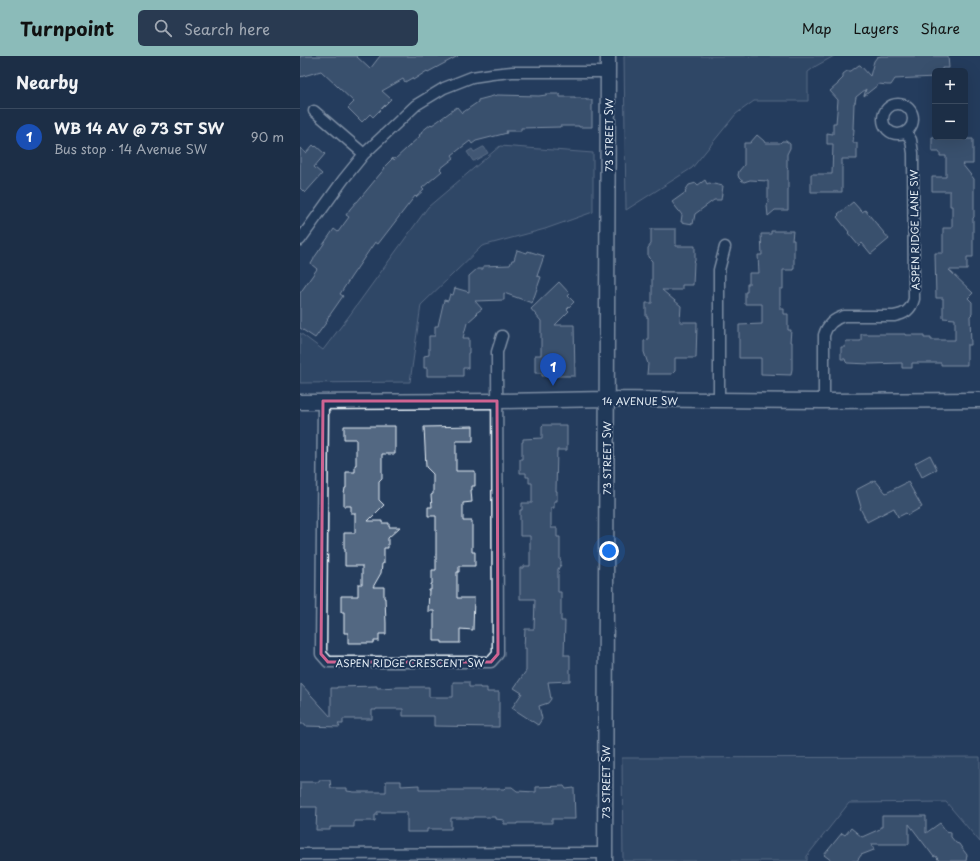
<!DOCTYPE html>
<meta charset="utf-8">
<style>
:root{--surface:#1c2e46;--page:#293a51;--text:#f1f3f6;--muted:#a0a8b3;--line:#3a4a5f;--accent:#8bbbb9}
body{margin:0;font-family:"Playpen Sans",sans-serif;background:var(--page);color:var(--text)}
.controls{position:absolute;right:12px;top:12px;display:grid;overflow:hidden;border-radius:6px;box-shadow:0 4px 16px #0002}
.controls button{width:36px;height:36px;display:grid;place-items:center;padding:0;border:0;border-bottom:1px solid var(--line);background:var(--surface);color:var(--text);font:20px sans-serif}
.you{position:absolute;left:309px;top:495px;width:14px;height:14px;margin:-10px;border:3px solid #fff;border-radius:50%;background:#1a73e8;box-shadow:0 0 0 6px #1a73e833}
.badge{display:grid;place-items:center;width:26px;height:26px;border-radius:50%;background:var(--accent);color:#fff;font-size:13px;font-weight:700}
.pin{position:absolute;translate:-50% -33px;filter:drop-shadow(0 1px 2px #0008)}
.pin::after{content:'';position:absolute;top:21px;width:14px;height:12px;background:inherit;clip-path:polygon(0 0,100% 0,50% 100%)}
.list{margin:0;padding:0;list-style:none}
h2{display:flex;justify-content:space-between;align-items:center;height:52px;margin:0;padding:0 16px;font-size:17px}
h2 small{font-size:13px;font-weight:400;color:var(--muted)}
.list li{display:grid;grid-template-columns:26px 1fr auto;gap:12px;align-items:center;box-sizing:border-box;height:56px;padding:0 16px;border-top:1px solid var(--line)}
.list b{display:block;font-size:15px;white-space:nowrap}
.list p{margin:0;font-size:13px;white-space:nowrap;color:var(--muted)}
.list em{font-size:13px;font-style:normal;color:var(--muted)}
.icon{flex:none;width:22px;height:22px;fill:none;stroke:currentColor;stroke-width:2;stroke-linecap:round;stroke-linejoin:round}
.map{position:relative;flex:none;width:680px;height:805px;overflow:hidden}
header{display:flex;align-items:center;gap:24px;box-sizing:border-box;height:56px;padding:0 20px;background:var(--accent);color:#111}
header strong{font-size:19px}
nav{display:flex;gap:22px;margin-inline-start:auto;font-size:14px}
.search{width:280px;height:36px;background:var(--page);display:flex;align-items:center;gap:10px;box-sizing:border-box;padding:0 14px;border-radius:6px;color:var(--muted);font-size:15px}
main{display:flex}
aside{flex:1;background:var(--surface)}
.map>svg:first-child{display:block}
.green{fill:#3e5472;stroke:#93a2b5}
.water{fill:#657890;stroke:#99a8ba}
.building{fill:#536782;stroke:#e8f1f8}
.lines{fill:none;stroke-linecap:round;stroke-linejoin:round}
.street-casing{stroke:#e8f1f8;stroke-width:13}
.secondary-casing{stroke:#e8f1f8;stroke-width:17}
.street{stroke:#1d3557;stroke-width:10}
.secondary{stroke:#1d3557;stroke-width:14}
.marked{fill:none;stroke:#cf6492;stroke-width:3;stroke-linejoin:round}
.labels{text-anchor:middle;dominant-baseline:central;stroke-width:4;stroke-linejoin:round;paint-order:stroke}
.street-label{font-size:10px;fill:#e8f1f8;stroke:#1d3557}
</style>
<header>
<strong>Turnpoint</strong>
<div class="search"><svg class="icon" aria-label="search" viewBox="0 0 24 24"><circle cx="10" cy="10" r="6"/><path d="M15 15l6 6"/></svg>Search here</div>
<nav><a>Map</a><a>Layers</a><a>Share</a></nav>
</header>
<main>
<aside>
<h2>Nearby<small></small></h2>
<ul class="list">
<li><span class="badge" style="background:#1a4fb4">1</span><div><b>WB 14 AV @ 73 ST SW</b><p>Bus stop · 14 Avenue SW</p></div><em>90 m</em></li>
</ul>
</aside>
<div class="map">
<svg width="680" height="805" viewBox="0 0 680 805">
<rect width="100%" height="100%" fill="#253d5d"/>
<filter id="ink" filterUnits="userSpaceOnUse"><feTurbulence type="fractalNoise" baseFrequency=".025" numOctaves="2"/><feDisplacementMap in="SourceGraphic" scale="8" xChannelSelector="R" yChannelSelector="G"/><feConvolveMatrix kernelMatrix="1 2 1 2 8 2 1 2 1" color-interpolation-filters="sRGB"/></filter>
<g filter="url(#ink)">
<path class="green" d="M324,0H534L516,10L508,16V45H454L436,58L392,112L326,154Z
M200,90L293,97V156L245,173L182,190L121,249L110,326L0,327V277L23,294L49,260L128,151Z
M680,701V786L646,746L549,747L507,800V805H323L322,702Z"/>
<path class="water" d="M183,91H184L188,97L174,105H173L167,96L172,93L174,96Z"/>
<path class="building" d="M0,0H56L70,13L80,0H158L128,16L127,15L113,24L112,22L105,26L103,23L82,35L91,43L73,61L70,58L62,66L48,52L54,46L21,15L0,21Z
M581,0H648L649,12H642V15H635V21L595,23L591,29H587L579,28L564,40L566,33L556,41L555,47H554L553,73H554L553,87H557V103H542V136H511V118H532L533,88H527V77L533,78V67H536L538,44L530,35L538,28V27L543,22V18L547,15H551L559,9H560L570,20L574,5L577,1Z
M246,38H260V41H275V42H281V43H286V44H292V71H279V70H260V71L221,72V75H206L207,77L176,85L172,88L170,85L152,99L154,102L140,113L142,115L122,132L124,134L116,141L115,140L78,188L75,186L51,221L40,238L43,240L27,263L28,264L15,282L0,272V237L17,213L11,208L14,203V202L34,173L38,176L49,161L46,159L50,153L56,146H57L85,112L84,111L93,102L94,104L120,80L119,79L122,77L121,76L131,68L132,69L138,65L157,51L162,57L178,46V44L197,39L239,40L246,39Z
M457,79L464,85L465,87H480L482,85H486L490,88V92L487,98V112L488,113V154H475L468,160L467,150L468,146V125L450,124L444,126L441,124L439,122L438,119L439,115L444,109V87H450Z
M632,81H657V83H673V108H662L674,123V161L673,162V201H667V214H649L673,237L668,242L672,246V258L670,260L671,289H667V309H641V307H612V312H602V307L570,308L547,307L546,306L545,303H541V291H545L546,285H561V278H605V279H624V282H631V284H655V263L643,262V242H636L635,197H643V172H652V150H650V135H632V121H646V100H640V96H632Z
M13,89L15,91L16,90L25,98L14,111L22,118L5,137L0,132V92L6,97Z
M405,124L407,128L409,127L423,130L421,144H414L395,158L393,168L381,166L382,159L372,146L386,136L385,135L389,129L396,127L398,129Z
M553,146L562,156L565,154L589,183L571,198L562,187L559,190L548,177L549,176L537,161L539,159L538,158Z
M351,173H376V190H395V205L394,206L393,229H382V234H362L381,250L380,266H397V269L396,302H375V315L372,318H347L348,308L344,296V285L348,284V261H346V247H352V205L348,201V192L351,188Z
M471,175H493L492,184H494V213H493V214H483V233H480V253H484V258H488V274H491L490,286H492V313L491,319L461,318V302H439V269L462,268V248H445V236H447V228H449V217H459L458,199H462L461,178H471Z
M217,194L227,197L228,195L244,200L237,220L241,221L232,247L204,237V244L175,245L182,253L176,257L177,258L167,267L163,282H169V297H168V312H163V320H127V312H124V300L129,299V280H135V270H138L144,244L148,245L150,238L153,239L155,232L169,236V220L177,213H183V210L210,209L212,204H214Z
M259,226L270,238L268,240L274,246L267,253L269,255L255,269H274L275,320H242V317H235V299H241V265L231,253Z
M243,369H267V394H257L256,435H257V445H254V452H251V472H257V481H260V504L261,505V509L258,513V536H261V565H265L264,599H270V625L248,626L251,643L248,647L239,650L242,663L238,669L212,652L222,637L214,632L226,615V592H224L225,573H234L235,543H220V512H224V510H230V480H220V454H222V447H232V427H229V421H226V417H220V403H222V386H223V383L242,382V370Z
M44,370H95V398H82V423L79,426V444L84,449L68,465H82V467H89V471H100L88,482V492H84V507L82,508L81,517L73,531H84V542H85L86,567V578H79V585H74V587H48V577H44V556H41V540H58V528H62V510H45V493H44V477H55V457H51V450H44V438L45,432H46V416H55V409H56V383H44Z
M173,370V385H156V415H175V430H172V434H171L172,446L163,447V465H172V496H175V510H159V516H157V542H174L173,574L160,573V587H142V585H134V555H128L129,534H131V528H132V514H136V460H128V451H132L131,439L133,438V418L126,411L124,371Z
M630,399L637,413L622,421L615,407Z
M575,424L586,437L608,426L622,451L608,459L606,457L598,461L594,452L567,466L560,452L561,451L556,434Z
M153,626H169V631H180V632H187V636H199V671L134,670V660H103V653H76V654H72V663H43V668H38L40,671L5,670V668H0L1,628L31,661V632H37V631L77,630V632L100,631H129V641H153Z
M19,724H30L31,732H47V735L54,736H86V725H101V730L119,729V734H183V733H204L206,731H212L217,735L236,736V731L264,730L266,733L274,732L275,763H252V767H217V768H204V764L195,763V761H174V762H151V773H127V776H107V756H77V759H75V765H54V771H30V774H16L17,751H2V750H0V726H19Z
M582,760H626V777L640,767L646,775L651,776V781L656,787L659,788L661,791L667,799L666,805H639L636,800L634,801L609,768V788H572L574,794L561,799L557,805H532L524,799L542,777L545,779L551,772L562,781L580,773V771H582Z"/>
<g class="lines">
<defs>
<path id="street" d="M583 63a15 15 0 1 1 30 0a15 15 0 1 1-30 0Z
M14,55L64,98
M0,184L43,124L64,98L116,49L144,32L172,21L192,18L212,16H308
M419,344V214L425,191
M23,345L21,598L28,606H191L198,598L197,296L202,280
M524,345V279C527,269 533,263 544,260H594C605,258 611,254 614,243L613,97L611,84L606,76
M0,798L305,797"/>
<path id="secondary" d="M0,346L197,345L306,343L524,345L680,344
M305,805L308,0"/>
</defs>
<use href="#street" class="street-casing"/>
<use href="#secondary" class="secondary-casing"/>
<use href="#street" class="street"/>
<use href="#secondary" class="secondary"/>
</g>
</g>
<path d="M0 0H680V805H0ZM23,345H197L198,598L191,606H28L21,598Z" fill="#253d5d" fill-opacity=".55" fill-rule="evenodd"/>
<path class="marked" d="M23,345H197L198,598L191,606H28L21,598Z"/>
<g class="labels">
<g class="street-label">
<text transform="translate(308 79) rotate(-90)">73 STREET SW</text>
<text transform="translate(614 174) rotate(-91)">ASPEN RIDGE LANE SW</text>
<text x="340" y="344">14 AVENUE SW</text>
<text transform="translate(306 402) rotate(-90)">73 STREET SW</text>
<text x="110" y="606">ASPEN RIDGE CRESCENT SW</text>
<text transform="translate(305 726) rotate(-90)">73 STREET SW</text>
</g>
</g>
</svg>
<div class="controls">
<button>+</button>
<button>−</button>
</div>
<div class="you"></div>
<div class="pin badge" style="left:253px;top:330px;background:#1a4fb4">1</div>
</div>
</main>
